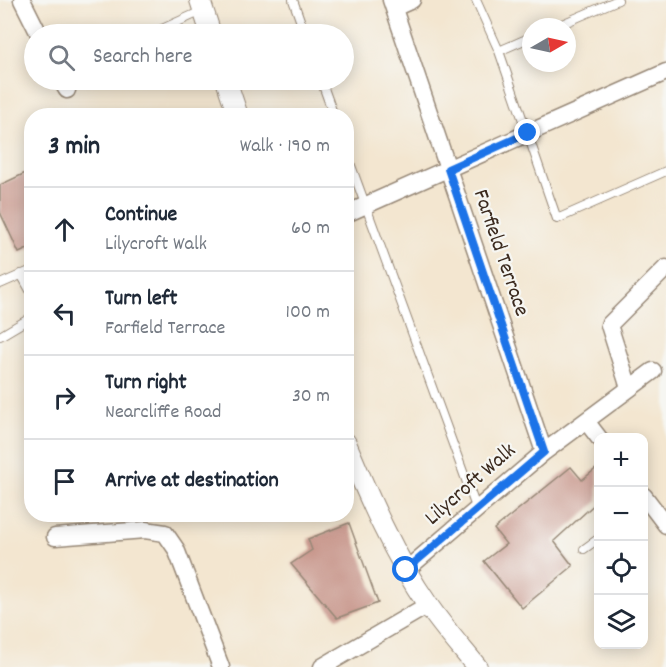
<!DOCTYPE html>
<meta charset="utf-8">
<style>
:root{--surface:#fff;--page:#f6f6f7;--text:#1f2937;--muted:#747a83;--line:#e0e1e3}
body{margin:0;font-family:Dekko,sans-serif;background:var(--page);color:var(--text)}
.controls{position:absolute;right:18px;bottom:18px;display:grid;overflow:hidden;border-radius:12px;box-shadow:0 3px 15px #0003}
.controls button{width:54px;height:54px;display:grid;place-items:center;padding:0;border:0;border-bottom:2px solid var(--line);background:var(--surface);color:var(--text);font:30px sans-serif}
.compass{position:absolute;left:522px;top:18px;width:54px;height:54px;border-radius:50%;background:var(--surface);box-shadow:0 3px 15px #0003;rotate:81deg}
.stop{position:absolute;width:18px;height:18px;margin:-14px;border:4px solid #1a73e8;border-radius:50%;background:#fff}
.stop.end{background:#1a73e8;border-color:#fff;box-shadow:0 2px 6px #0008}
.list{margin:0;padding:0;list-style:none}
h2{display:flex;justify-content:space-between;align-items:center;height:78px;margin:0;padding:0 24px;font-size:26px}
h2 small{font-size:20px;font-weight:400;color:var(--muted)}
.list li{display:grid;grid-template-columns:39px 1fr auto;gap:18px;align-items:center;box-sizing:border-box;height:84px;padding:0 24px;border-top:2px solid var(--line)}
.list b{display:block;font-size:22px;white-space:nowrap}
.list p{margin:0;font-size:20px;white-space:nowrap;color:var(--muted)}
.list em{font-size:20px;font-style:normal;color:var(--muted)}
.icon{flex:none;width:33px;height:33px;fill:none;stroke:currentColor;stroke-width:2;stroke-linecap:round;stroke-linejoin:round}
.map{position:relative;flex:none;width:666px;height:667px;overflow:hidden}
.search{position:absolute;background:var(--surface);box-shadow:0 3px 15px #0003;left:24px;top:24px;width:330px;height:66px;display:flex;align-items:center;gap:15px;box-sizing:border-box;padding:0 21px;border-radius:33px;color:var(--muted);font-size:22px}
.panel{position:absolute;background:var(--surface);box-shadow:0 3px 15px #0003;left:24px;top:108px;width:330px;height:414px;border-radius:24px}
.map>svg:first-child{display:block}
.building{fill:#c9998e}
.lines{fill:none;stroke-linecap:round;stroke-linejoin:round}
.service-casing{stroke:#978877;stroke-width:10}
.minor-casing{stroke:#978877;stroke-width:19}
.tertiary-casing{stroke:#978877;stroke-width:22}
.service{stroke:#fff;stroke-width:8}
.minor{stroke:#fff;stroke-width:16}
.tertiary{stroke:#fff;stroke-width:20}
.route{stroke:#1a73e8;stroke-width:8}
.labels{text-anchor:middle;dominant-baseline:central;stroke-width:4.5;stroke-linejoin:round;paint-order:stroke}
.street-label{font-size:22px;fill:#3b2a1e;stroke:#f6f6f2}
</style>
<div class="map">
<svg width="666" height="667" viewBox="0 0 666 667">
<rect width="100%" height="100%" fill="#f6f6f2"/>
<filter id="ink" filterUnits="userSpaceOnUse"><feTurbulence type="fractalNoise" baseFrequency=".0167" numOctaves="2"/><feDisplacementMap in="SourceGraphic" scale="12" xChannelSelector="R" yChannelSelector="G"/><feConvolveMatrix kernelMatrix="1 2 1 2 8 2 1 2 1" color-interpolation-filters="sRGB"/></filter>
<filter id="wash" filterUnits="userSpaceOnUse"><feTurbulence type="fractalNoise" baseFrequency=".008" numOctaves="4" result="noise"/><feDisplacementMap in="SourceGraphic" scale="24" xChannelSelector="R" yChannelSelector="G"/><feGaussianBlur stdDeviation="1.35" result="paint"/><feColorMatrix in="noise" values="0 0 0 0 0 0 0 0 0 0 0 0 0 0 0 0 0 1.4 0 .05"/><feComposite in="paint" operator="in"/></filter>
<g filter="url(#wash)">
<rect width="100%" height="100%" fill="#f3e6d0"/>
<g id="blocks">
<path class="building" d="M32,170V247L19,253L0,212V185Z
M571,467L582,480L598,467V501L554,541L573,566L522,608L484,561L506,544L494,529Z
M349,523L378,603L337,618L291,564L312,550L308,539Z"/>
</g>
</g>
<g filter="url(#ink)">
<use href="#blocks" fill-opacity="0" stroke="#978877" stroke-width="1.5"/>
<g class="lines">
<defs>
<path id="service" d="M293,0L305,34
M476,0L499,51L557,219L666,171
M555,27L618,0
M151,34L204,10
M499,51L531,37
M321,80L334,116
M346,152L477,510
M21,274L32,294
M0,284L32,270
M0,336L32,317
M584,549L598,539"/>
<path id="minor" d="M22,0L39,34
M391,0L544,452
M394,8L412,0
M61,80L67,90
M346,214L666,72
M629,388L609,325L666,268
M586,421L599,438
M644,496L666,525
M55,537L145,530L165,533L176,549L221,667
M406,570L544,452L653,371
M322,667L428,605"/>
<path id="tertiary" d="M200,0L211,34
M226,80L238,116
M346,443C369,498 394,556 428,605C442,626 460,646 477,667"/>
</defs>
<use href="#service" class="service-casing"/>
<use href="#minor" class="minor-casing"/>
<use href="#tertiary" class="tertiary-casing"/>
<use href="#service" class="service"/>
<use href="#minor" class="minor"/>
<use href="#tertiary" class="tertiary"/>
</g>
</g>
<g class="lines" filter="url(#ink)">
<path class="route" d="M406,570L544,452L448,169L528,133"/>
</g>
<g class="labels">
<g class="street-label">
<text transform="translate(500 253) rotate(71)">Farfield Terrace</text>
<text transform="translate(471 485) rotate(-41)">Lilycroft Walk</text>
</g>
</g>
</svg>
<div class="controls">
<button>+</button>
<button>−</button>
<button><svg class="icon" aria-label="locate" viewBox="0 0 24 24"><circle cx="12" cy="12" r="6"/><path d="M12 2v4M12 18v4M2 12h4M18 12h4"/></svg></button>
<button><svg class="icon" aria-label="layers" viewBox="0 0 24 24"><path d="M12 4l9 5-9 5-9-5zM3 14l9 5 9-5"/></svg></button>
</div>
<svg class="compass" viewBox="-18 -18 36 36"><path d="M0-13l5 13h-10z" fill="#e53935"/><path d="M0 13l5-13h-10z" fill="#747a83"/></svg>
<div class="stop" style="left:406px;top:570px"></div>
<div class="stop end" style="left:528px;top:133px"></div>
<div class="search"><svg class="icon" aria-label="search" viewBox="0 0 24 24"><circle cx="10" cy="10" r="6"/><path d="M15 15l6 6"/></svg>Search here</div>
<section class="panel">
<h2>3 min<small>Walk · 190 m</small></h2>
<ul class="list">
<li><svg class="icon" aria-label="ahead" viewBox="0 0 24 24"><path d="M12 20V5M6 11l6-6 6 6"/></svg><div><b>Continue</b><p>Lilycroft Walk</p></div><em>60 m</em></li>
<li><svg class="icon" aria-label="left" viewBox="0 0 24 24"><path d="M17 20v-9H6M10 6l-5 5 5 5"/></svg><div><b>Turn left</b><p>Farfield Terrace</p></div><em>100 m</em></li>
<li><svg class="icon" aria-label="right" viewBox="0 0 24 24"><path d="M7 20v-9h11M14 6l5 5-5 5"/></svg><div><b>Turn right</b><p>Nearcliffe Road</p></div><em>30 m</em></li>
<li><svg class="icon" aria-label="arrive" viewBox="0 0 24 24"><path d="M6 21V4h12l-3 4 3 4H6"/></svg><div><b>Arrive at destination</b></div></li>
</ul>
</section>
</div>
